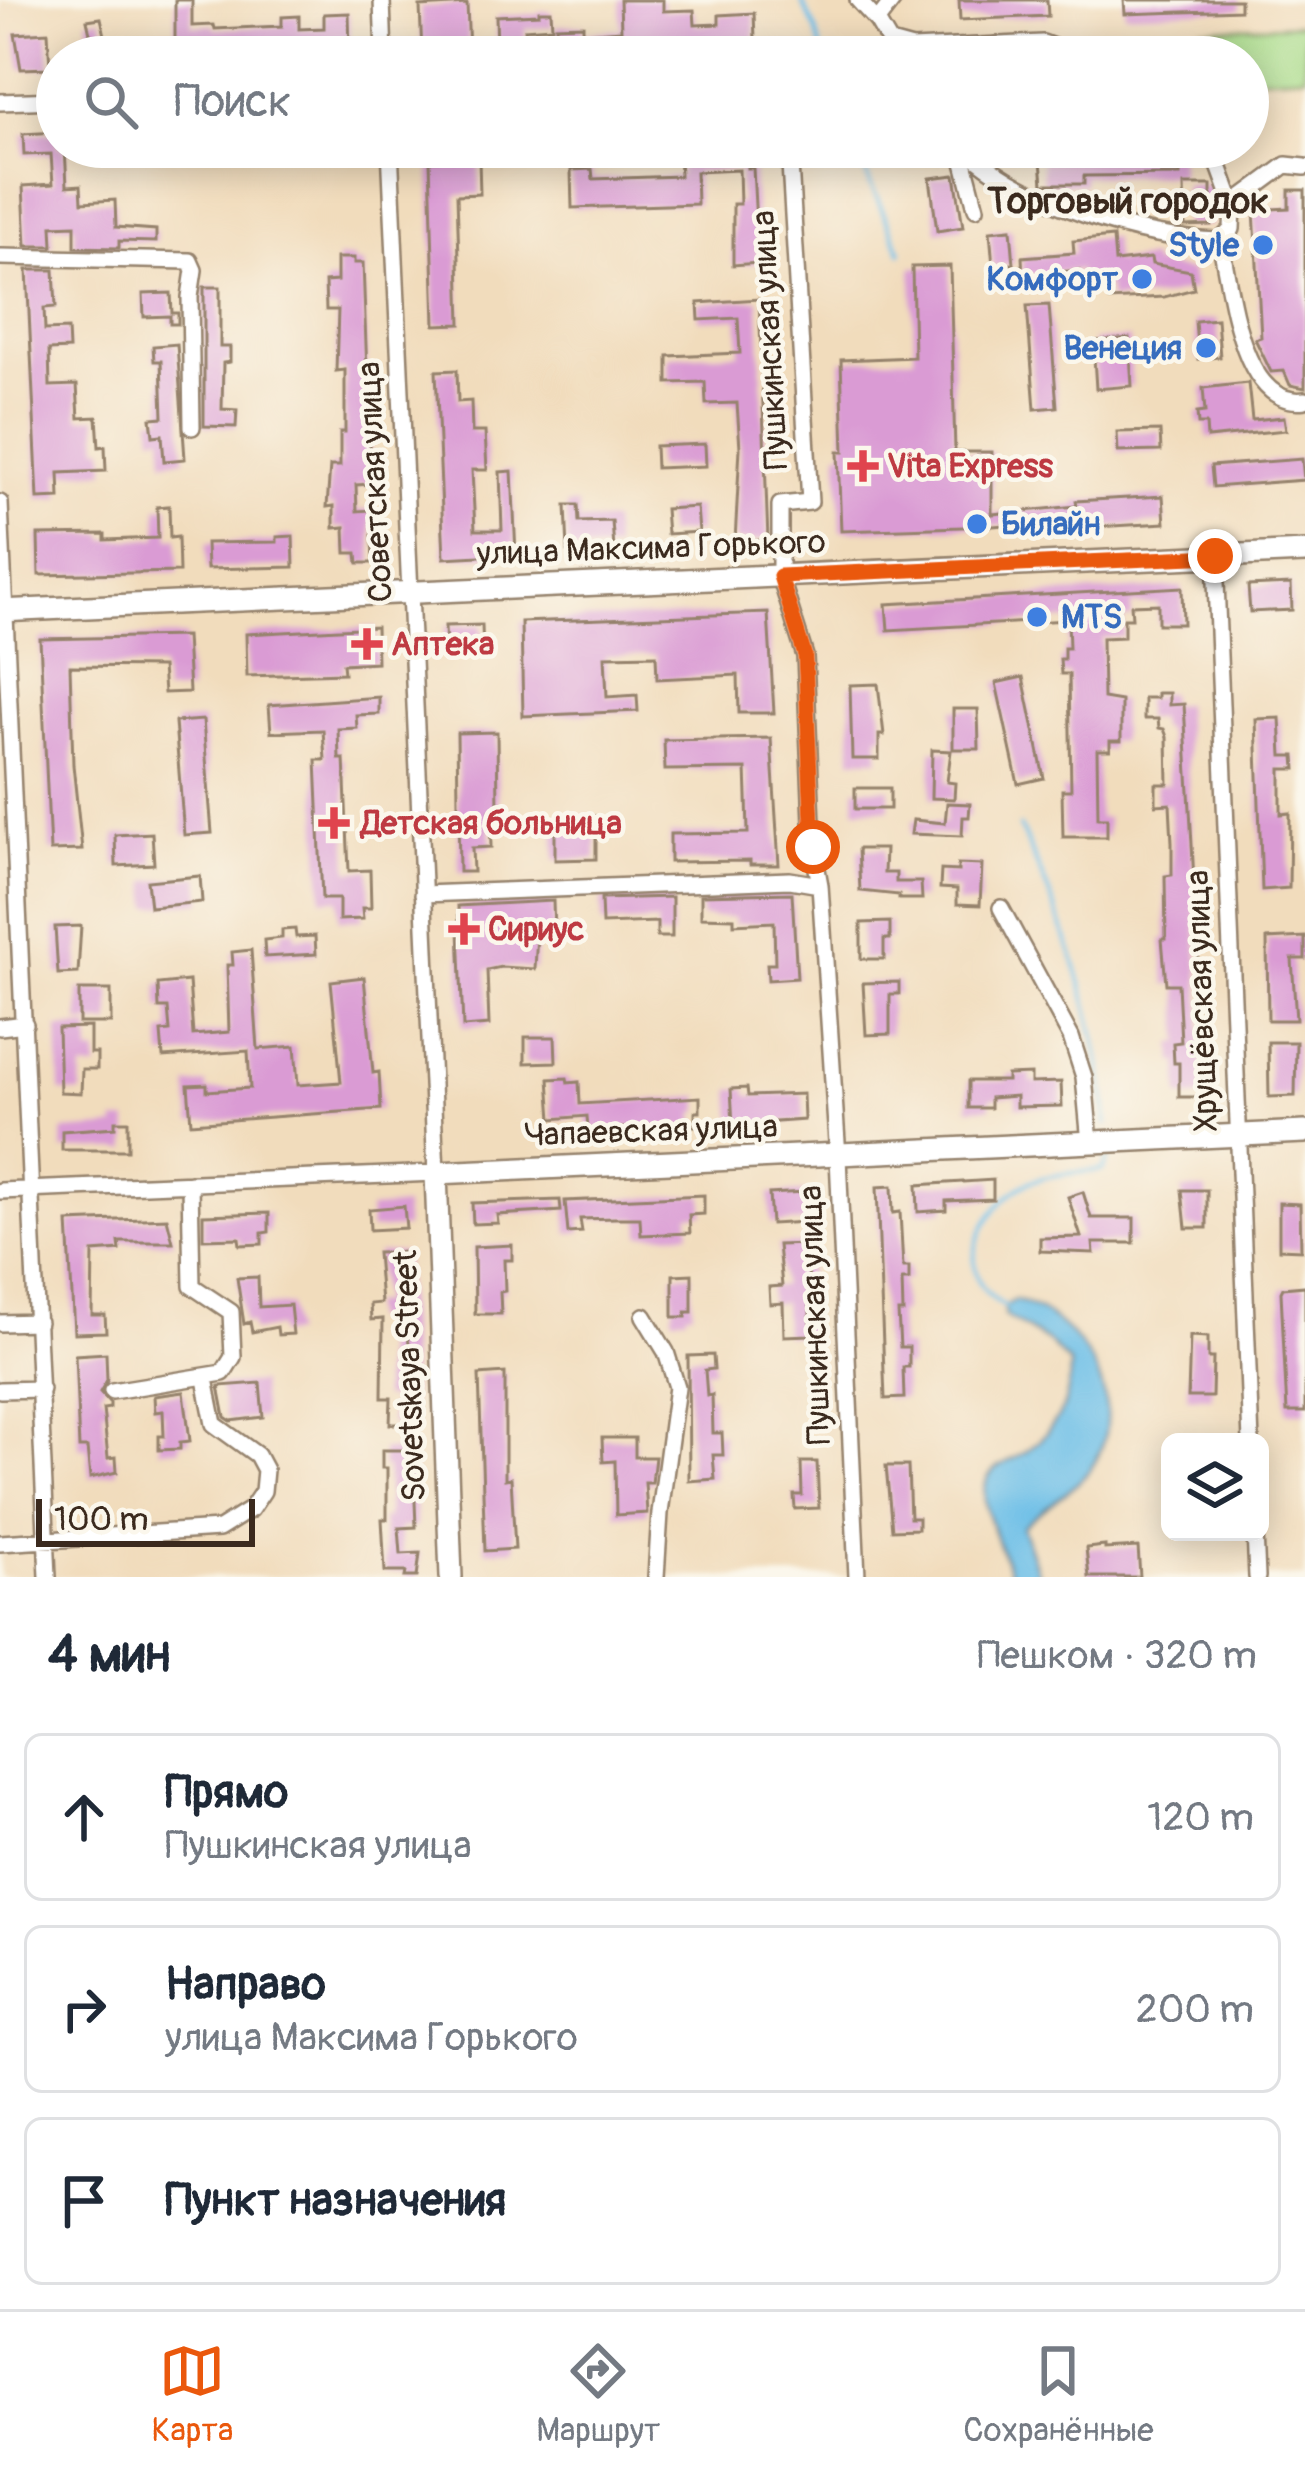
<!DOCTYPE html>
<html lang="ru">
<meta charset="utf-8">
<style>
:root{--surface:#fff;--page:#f6f6f7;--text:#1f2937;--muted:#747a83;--line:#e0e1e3;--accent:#ea580c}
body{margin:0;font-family:Pangolin,sans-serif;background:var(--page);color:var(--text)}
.controls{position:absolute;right:36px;bottom:36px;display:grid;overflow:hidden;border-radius:18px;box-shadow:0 6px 30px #0003}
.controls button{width:108px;height:108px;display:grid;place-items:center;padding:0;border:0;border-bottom:3px solid var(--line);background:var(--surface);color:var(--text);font:60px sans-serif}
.scale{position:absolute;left:36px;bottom:30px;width:219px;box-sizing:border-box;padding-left:12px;border:6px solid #3b2a1e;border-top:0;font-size:33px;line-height:42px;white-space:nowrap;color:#3b2a1e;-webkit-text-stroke:9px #fbf7ec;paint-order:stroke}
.stop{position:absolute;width:36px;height:36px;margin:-27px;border:9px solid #ea580c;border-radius:50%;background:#fff}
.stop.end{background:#ea580c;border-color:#fff;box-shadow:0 3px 12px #0008}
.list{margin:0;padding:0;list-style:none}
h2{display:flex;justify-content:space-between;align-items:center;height:156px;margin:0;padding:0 48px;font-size:51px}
h2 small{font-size:39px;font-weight:400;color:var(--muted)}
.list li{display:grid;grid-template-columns:78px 1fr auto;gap:36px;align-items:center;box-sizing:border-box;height:168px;margin:0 24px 24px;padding:0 24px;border:3px solid var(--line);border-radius:18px}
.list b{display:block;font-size:45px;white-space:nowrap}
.list p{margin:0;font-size:39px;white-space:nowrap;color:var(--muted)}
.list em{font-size:39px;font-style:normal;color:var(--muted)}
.icon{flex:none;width:66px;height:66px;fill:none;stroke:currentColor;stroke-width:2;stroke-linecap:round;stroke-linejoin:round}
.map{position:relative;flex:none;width:1305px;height:1577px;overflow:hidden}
.search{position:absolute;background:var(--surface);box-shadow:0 6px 30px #0003;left:36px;right:36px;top:36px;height:132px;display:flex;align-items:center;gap:30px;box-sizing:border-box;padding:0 42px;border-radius:66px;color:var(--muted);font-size:45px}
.sheet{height:732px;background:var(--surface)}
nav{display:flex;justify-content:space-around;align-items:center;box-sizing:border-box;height:168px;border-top:3px solid var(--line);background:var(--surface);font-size:33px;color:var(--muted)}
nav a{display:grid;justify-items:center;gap:6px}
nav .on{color:var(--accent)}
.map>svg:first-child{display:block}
.green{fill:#a9db8a;stroke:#728254;stroke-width:3}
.water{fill:#6bbee7;stroke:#537482;stroke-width:3}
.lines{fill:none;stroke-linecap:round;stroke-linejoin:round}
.stream{stroke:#6bbee7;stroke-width:4.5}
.building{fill:#da9bd4}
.minor-casing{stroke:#96836d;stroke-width:20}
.major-casing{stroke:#96836d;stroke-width:26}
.minor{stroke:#fff;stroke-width:15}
.major{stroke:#fff;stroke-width:21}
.route{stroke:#ea580c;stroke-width:15}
.shop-dot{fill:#3f7fe0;stroke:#fbf7ec;stroke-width:4.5}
.health-dot{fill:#e0444e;stroke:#fbf7ec;stroke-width:4.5}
.labels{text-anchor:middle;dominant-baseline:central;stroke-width:9;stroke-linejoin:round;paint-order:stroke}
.shop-label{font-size:33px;font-weight:bold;fill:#366cbe;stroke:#fbf7ec;text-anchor:end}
.street-label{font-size:33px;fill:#3b2a1e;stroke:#fbf7ec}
.health-label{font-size:33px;font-weight:bold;fill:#be3a42;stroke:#fbf7ec;text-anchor:start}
.neighbourhood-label{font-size:36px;font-weight:bold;fill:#3b2a1e;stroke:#fbf7ec}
</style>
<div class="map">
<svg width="1305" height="1577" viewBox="0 0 1305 1577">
<rect width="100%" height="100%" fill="#fbf7ec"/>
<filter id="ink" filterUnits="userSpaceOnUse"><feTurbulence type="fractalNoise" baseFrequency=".00833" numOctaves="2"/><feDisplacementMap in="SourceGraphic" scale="24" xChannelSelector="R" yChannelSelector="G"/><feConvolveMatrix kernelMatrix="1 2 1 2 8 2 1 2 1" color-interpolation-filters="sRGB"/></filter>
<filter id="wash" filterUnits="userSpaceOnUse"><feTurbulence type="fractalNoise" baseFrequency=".004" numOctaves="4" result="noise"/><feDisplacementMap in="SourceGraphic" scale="48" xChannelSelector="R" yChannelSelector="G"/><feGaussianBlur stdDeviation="2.7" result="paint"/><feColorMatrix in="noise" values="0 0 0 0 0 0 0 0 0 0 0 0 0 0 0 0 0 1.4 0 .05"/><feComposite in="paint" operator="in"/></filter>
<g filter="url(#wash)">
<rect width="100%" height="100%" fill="#f1dcbc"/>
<path class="green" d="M1305,24V75L1248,78V57H1202L1201,29Z"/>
<path class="water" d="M1015,1300C1078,1318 1127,1393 1098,1456C1084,1487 1045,1504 1022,1527L1039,1577L1011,1576C1003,1554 981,1509 985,1486C989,1465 1012,1462 1027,1451C1058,1427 1071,1402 1070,1364L1048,1342L1005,1316V1306Z"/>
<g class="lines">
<path class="stream" d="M801,0L816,30L823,57
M854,147L901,252
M1020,827C1064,921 1101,1021 1107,1124
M1006,1307C949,1277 979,1215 1020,1187C1041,1173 1079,1173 1103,1170L1108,1159"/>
</g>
<g id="blocks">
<path class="building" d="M175,0H192V26L214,25L215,29L282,26V17L299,16V29L324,28V14L349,13L350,54L175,57Z
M620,0H663V11L694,10L695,25L719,24V15L754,13L755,39L557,47L556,26L583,25V33L621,30Z
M959,0H1047L1048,16L960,20Z
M1124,0H1240V10L1125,14Z
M467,4L469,51L422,53L420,7Z
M539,11H551L552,27L525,29L526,48L497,49L496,16L539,14Z
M101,18L106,40L126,39L127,46L135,45L136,57H82L81,42H92L87,20Z
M48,32L50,68L21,69L15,34Z
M57,132V147H65L67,186L81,185L82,202L115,200L116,227L156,230V242L119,241V248L75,247V225L52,226L53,246H26L23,186L53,184L51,154L24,155L23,134Z
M679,147H747L748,168H753L758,263L733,265V204H740L739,170L696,172L697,204L572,208L571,170L592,169L593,179L680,176Z
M1045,147H1180V175L1084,176V184H1043L1041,161L1045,160Z
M479,159L480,194L457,195L461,324L435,325L430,161Z
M955,175L963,227L937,231L930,178Z
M1184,185H1211V225L1185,226Z
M1289,190H1305V388L1290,385L1284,371L1271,372L1255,339L1261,337L1254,210L1289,208Z
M1011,229L1014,264L993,266L990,231Z
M1113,237L1115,262L1151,258L1152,264L1191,271L1194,289L1164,297L1109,300L1108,286L1081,288L1079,270L1023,275L1022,257L1074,253L1073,241Z
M337,258H354V263H363L371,484L356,485L357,511L371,510L373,563H358L357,553H346L345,527L334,528V506L327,507L330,466H340V432H345V370L336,371L338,310H326L325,282L337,281Z
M950,266L955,452H992V514L1077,506L1076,501L1163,496L1165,523L1078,528L1077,519L993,526L841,531L838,452H844L841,360L914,357L912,267Z
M27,270H54L56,307L44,308L45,330L68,329L69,349L49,350L50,386L77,385L79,418L97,417L99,447L105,446L106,471L59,473L60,498L38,499Z
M204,287H220V347H230V362L223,363L222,409L237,410L236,427L204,426Z
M171,293L172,313H178V324H170V316L144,317L143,294Z
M759,299L768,540L735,541L740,448L737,403L706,404L705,382L668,383V356L740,353L738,318L699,320L698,303Z
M1049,305L1057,407L1035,409L1027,306Z
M1217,319L1220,357L1198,359L1195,321Z
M1129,338L1132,386L1096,389L1093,341Z
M177,344L185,459L164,461L162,435L153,436L151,418L163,417L161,361H154L153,346Z
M457,370L458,402L471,401L472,432H485L487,470H472L475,530H502L500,472L512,471L516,554L444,558L436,371Z
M1248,383L1252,420L1284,417L1286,430L1207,438L1206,424H1198L1197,413L1205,412L1203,388Z
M1160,431L1161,451L1118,452L1117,432Z
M705,444L706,466L656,468L655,446Z
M1302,459L1304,480L1213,487L1211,466Z
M566,505H578L579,522L612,521L614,549L568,551Z
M169,506L170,538L178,537L179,572L39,575L38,535L105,534V540L158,538L157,507Z
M697,507L699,532L667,534L665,509Z
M293,536L294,567L207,569L206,543L277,542V537Z
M1291,584L1292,610L1250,612L1248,586Z
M1182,587L1183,624H1158V604L1131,605L1132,618H1124V637L1102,638L1103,698L1121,701V741H1110V750H1097L1098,818H1107V837H1063L1062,790H1071L1069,674H1061L1060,659H1064V648H1069L1068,620L888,630L886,604Z
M768,613L774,713H739L738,675L657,679L656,655L605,656L607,697L637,695L638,711L523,716L521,622Z
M482,625L483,654H446L445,626Z
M376,627L377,662L343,664L344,673L247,676L246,634Z
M186,636L189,692L164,693L162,667L70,666L73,765L82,850L50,851L40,639Z
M1023,677L1044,778L1018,784L996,683Z
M878,684L884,735H879V759H852L850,685Z
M1157,693H1169V705L1184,704L1201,1003L1202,1097H1179V1063H1174L1173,1043L1181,1042L1178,984H1166L1162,939H1166L1165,876L1172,875V843L1170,804L1156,805V784H1168L1167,737L1164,729L1159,728L1158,719H1144V698H1157Z
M379,697V714L356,715L357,728L338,729L339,759H344L349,871L370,870L371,908H362L363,919L339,920V899H322L316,760H325L323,730L271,732L269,705Z
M953,709H978L979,749H953Z
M1280,718L1282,756H1295L1296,769H1281V814L1290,813L1289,888L1262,890L1256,719Z
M203,720L212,833L184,835L175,722Z
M497,732L498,811H490L491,847L472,848L473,872H459L457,733Z
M771,738L779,865H750V861L670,862V834L748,833L747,796L746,769L665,770L664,740Z
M932,750L951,751L947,782L955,783L954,799L931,798Z
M855,788H890V809H855Z
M947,803L970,804L969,817H963L962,836L911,834L913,820L945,823Z
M596,816V859L555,860V817Z
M152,833L154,864L116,866L115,835Z
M858,849H885L884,873H896V882H921L922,899H899V895L860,891Z
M958,864L982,865L980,905L957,904V889L940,888L941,870L958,871Z
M200,876L202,902L150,907L147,881Z
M792,893L797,978L768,980L767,964H775L774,922L734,924V918L701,917V895Z
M672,897V937H657V922L602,924L601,899Z
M553,901L554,932L537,933L535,969L501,967L487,970L489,1025L463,1027L458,906Z
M890,922V939H884V959H861V923Z
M81,926L78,973L58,974L55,927Z
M295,929L296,937L315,936L316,954L265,957L264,940L282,938V930Z
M1305,937V959H1292L1296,1020H1268L1267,939Z
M251,950L258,1049L295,1046L298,1085L341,1082L331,981L364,977L373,1073L379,1072L381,1109L191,1123L188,1085L207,1084V1091L250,1088L248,1051L163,1057L161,1032L170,1031L168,1008H159L158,984L189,981L193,1035L229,1032L227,965H233L232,952Z
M899,982V994H890V1034L866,1035L863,983Z
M79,990H111V1023H79Z
M90,1027V1053H97V1069H82L81,1093L60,1092L58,1028Z
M525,1037H555L556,1062L525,1063Z
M1268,1042H1296L1295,1096L1269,1097Z
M1031,1074V1083L1061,1082L1062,1106L1016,1107V1096L990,1098V1108H968V1081H1007V1075Z
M567,1078L568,1083L579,1082L580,1104L700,1097V1112H695V1126L588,1129L587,1116L552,1119L549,1079Z
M747,1088L748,1096L803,1094L804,1120L733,1125L731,1089Z
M115,1121H128V1150H62V1131L115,1127Z
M993,1180V1199L946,1201V1210L918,1212L917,1185Z
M892,1186L893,1213L900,1212L903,1267H909V1280H902L903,1312H898L900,1347H909V1367H903L904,1398L885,1399L877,1187Z
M1182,1190H1207V1228H1186Z
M805,1192L806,1222L771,1224L769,1194Z
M1083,1192L1091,1218H1134V1243H1093L1094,1253L1040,1251V1238L1081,1237L1068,1197Z
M704,1195V1214L689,1215L690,1233L641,1235L640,1218H616L580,1219L582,1232L568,1233L565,1201Z
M560,1200L561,1211L497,1215L498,1223L473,1224L472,1203Z
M1279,1203L1300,1204L1301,1250L1279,1249Z
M404,1206L406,1228L370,1230L369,1209Z
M269,1213V1232L262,1233V1244L240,1245L239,1238L203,1239V1215Z
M167,1218L173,1242H119L120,1250L93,1252L92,1315H105L106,1332L74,1333L68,1222Z
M807,1244L811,1335L784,1336L783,1303L770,1304L769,1287L782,1286L778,1245Z
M512,1245V1260H504L505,1291L500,1292L501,1314H475L474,1247Z
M404,1252L413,1424H390L391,1398H382L383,1319L371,1320L370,1304L381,1303L377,1253Z
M692,1274V1312H686V1317H673V1275Z
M258,1277L259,1307L290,1305L293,1334L278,1335L277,1327L252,1332L250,1322L244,1324L237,1278Z
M1305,1286V1412H1287L1281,1292L1283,1288Z
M1190,1336L1208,1337V1358H1213L1212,1397H1188Z
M106,1353L107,1380L100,1392L110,1403V1408L103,1409L108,1458L116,1457L117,1472L90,1478L87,1448H79L75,1355Z
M713,1355L714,1369L705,1370L707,1396L712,1395L713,1433H722L723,1455H713L715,1479L689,1481L688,1356Z
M505,1373V1479L511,1478L515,1549L485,1551L479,1375Z
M260,1383L263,1417L231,1421L225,1417L219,1386Z
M184,1392L190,1441L180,1442V1449L159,1450V1436H164L163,1411L155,1412L154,1396Z
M602,1438H635V1457H655L652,1483H645L647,1513L616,1515L615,1461L603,1462Z
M382,1450H413L416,1527L399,1528L401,1554L420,1553L417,1577H405L406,1572H385L382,1519H387V1468H382Z
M801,1462H817L819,1508L795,1509L794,1495H802Z
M886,1466H908L910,1518H918V1529L892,1530Z
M1105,1546V1549L1138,1547L1140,1577H1089L1086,1548Z"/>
</g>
</g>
<g filter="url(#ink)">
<use href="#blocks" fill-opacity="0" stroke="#96836d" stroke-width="3"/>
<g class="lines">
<defs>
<path id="minor" d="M382,0L384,57
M858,0L877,21L890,43L886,57
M877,21L893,0
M890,43L912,49L1043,43L1080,57
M0,102L57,100
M789,147L810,502L780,505V576L805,656L813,847L820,885L838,1157L857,1577
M960,147L976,208
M964,147C1023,203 1139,239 1220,241L1232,229L1233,204L1212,147
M1233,204L1286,165L1305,167
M1220,241C1231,287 1240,409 1305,400
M0,257L190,261L194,270L190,297L192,427
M0,503L48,1577
M1215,557L1251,1442
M423,894L790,880L820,885
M1001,908L1071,1037L1084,1077L1090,1143
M0,1027L25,1024
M0,1191L436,1173L390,147
M644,1316L666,1352L677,1387L660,1513L656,1577
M0,1323L38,1322
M0,1390L41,1389
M112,1391L223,1373L233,1357L231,1312L192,1286L190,1183
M1255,1532L1257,1577
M0,1543L219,1529L251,1509L263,1491L265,1470L257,1455L214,1424L205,1379"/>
<path id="major" d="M0,611L1305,552
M451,1577L436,1173L1305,1132"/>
</defs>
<use href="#minor" class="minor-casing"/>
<use href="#major" class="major-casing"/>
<use href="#minor" class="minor"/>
<use href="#major" class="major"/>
</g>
</g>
<g class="lines" filter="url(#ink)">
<path class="route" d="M813,847L805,656L780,576L1215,556"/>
</g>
<g class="shop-dot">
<circle cx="1263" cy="245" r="12"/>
<circle cx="1142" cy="279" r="12"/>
<circle cx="1206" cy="348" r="12"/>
<circle cx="977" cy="524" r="12"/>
<circle cx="1037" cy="617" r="12"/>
</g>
<g class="health-dot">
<path d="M857 448h12v12h12v12h-12v12h-12v-12h-12v-12h12z"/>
<path d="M361 626h12v12h12v12h-12v12h-12v-12h-12v-12h12z"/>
<path d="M328 805h12v12h12v12h-12v12h-12v-12h-12v-12h12z"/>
<path d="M458 911h12v12h12v12h-12v12h-12v-12h-12v-12h12z"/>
</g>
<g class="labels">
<g class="shop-label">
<text x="1239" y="245">Style</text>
<text x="1118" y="279">Комфорт</text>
<text x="1182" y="348">Венеция</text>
<text x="1001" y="524" text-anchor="start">Билайн</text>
<text x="1061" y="617" text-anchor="start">MTS</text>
</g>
<g class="street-label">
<text transform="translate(770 340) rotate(-93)">Пушкинская улица</text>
<text transform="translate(375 482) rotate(-93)">Советская улица</text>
<text transform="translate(651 548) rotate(-2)">улица Максима Горького</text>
<text transform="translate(1202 1001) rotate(-92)">Хрущёвская улица</text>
<text transform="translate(651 1131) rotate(-2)">Чапаевская улица</text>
<text transform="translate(815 1315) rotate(-92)">Пушкинская улица</text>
<text transform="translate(410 1376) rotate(-92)">Sovetskaya Street</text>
</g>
<g class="health-label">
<text x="887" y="466">Vita Express</text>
<text x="391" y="644">Аптека</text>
<text x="361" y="823">Детская больница</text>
<text x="488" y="929">Сириус</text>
</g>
<g class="neighbourhood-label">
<text x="1128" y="201">Торговый городок</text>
</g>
</g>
</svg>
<div class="controls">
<button><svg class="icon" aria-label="layers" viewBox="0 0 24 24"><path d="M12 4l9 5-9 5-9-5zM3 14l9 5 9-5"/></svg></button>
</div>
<div class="scale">100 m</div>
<div class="stop" style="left:813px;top:847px"></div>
<div class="stop end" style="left:1215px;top:556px"></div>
<div class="search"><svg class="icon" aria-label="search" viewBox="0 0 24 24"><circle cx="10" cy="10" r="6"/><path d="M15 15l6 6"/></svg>Поиск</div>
</div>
<section class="sheet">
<h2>4 мин<small>Пешком · 320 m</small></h2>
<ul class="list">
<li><svg class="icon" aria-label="ahead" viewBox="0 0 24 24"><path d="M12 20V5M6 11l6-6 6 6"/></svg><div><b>Прямо</b><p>Пушкинская улица</p></div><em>120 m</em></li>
<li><svg class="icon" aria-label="right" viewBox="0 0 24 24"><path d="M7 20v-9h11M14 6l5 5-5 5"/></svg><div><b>Направо</b><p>улица Максима Горького</p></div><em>200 m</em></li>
<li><svg class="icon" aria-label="arrive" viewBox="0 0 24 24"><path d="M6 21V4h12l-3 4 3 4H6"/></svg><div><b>Пункт назначения</b></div></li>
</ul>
</section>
<nav>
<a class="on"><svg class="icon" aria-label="map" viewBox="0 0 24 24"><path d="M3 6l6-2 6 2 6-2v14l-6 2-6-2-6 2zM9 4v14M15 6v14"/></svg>Карта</a>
<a><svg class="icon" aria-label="directions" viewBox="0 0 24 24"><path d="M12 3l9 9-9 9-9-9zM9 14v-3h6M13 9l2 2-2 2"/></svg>Маршрут</a>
<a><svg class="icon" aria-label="saved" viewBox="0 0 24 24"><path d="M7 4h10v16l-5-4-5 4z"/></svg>Сохранённые</a>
</nav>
